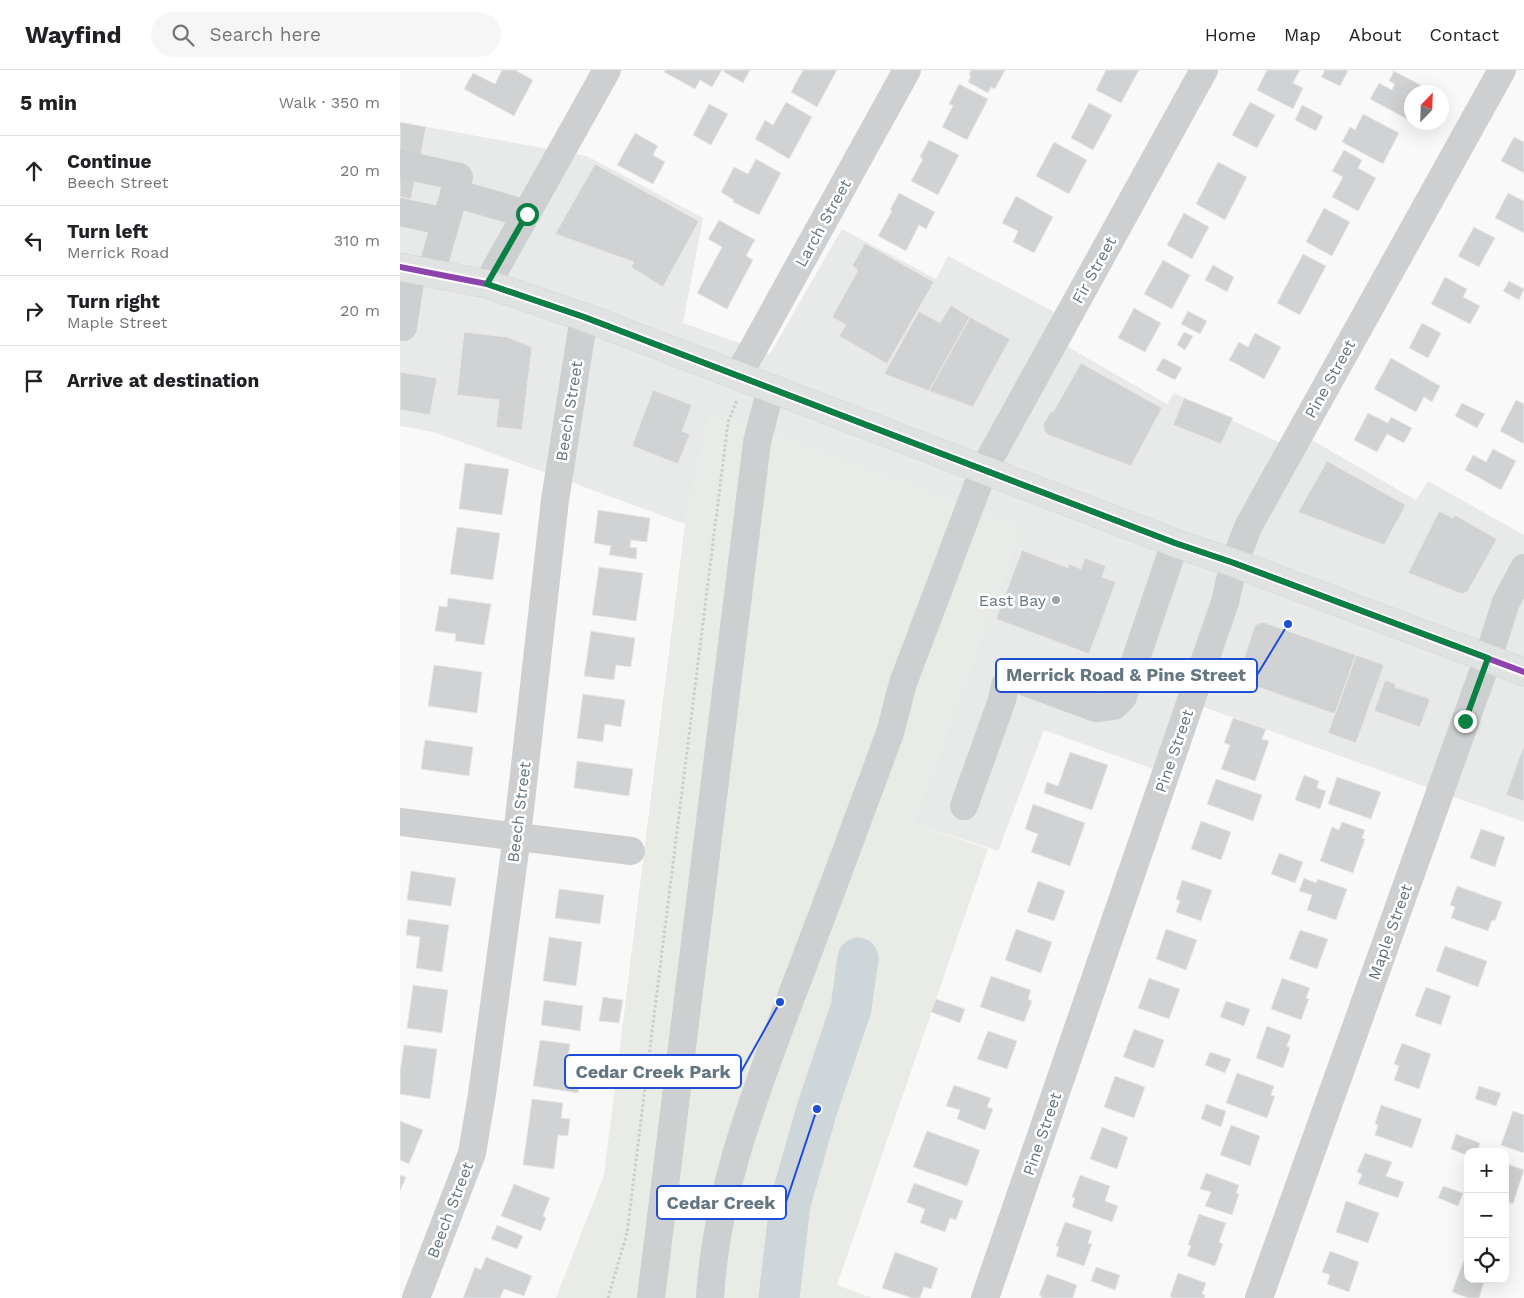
<!DOCTYPE html>
<meta charset="utf-8">
<style>
:root{--surface:#fff;--page:#f6f6f6;--text:#202124;--muted:#757577;--line:#e0e0e0}
body{margin:0;font-family:"Work Sans",sans-serif;background:var(--page);color:var(--text)}
.controls{position:absolute;right:15px;bottom:15px;display:grid;overflow:hidden;border-radius:10px;box-shadow:0 5px 20px #0002}
.controls button{width:45px;height:45px;display:grid;place-items:center;padding:0;border:0;border-bottom:1px solid var(--line);background:var(--surface);color:var(--text);font:25px sans-serif}
.compass{position:absolute;left:1004px;top:15px;width:45px;height:45px;border-radius:50%;background:var(--surface);box-shadow:0 5px 20px #0002;rotate:23deg}
.stop{position:absolute;width:15px;height:15px;margin:-11px;border:4px solid #0b8043;border-radius:50%;background:#fff}
.stop.end{background:#0b8043;border-color:#fff;box-shadow:0 1px 5px #0008}
.list{margin:0;padding:0;list-style:none}
h2{display:flex;justify-content:space-between;align-items:center;height:65px;margin:0;padding:0 20px;font-size:21px}
h2 small{font-size:16px;font-weight:400;color:var(--muted)}
.list li{display:grid;grid-template-columns:32px 1fr auto;gap:15px;align-items:center;box-sizing:border-box;height:70px;padding:0 20px;border-top:1px solid var(--line)}
.list b{display:block;font-size:19px;white-space:nowrap}
.list p{margin:0;font-size:16px;white-space:nowrap;color:var(--muted)}
.list em{font-size:16px;font-style:normal;color:var(--muted)}
.icon{flex:none;width:28px;height:28px;fill:none;stroke:currentColor;stroke-width:2;stroke-linecap:round;stroke-linejoin:round}
.map{position:relative;flex:none;width:1124px;height:1228px;overflow:hidden}
header{display:flex;align-items:center;gap:30px;box-sizing:border-box;height:70px;padding:0 25px;background:var(--surface);border-bottom:1px solid var(--line)}
header strong{font-size:24px}
nav{display:flex;gap:28px;margin-inline-start:auto;font-size:18px}
.search{width:350px;height:45px;background:var(--page);display:flex;align-items:center;gap:12px;box-sizing:border-box;padding:0 18px;border-radius:28px;color:var(--muted);font-size:19px}
main{display:flex}
aside{flex:1;background:var(--surface)}
.map>svg:first-child{display:block}
.built{fill:#e8e9e9}
.green{fill:#e8ebe6}
.lines{fill:none;stroke-linecap:round;stroke-linejoin:round}
.river{stroke:#ced6d9;stroke-width:41}
.building{fill:#d0d2d3;stroke:#e8e8e8}
.major-casing{stroke:#d5d6d7;stroke-width:29}
.path{stroke:#cbcccd;stroke-width:3;stroke-dasharray:2.5 2.5;stroke-linecap:butt}
.minor{stroke:#cecfd0;stroke-width:28}
.major{stroke:#e1e2e2;stroke-width:28}
.bus-1-casing{stroke:#fff;stroke-width:10}
.bus-1{stroke:#8e44ad;stroke-width:6}
.route{stroke:#0b8043;stroke-width:6}
.poi-dot{fill:#99a4ac;stroke:#fff;stroke-width:2}
.labels{text-anchor:middle;dominant-baseline:central;stroke-width:5;stroke-linejoin:round;paint-order:stroke}
.street-label{font-size:16px;fill:#657683;stroke:#fff}
.poi-label{font-size:16px;fill:#657683;stroke:#fff;text-anchor:end}
.leader{fill:none;stroke:#1d4ed8;stroke-width:2}
.callout-dot{fill:#1d4ed8;stroke:#fff;stroke-width:2}
.callout{fill:#fff;stroke:#1d4ed8;stroke-width:2}
.callout-label{font-size:18px;text-anchor:middle;font-weight:bold;fill:#657683}
</style>
<header>
<strong>Wayfind</strong>
<div class="search"><svg class="icon" aria-label="search" viewBox="0 0 24 24"><circle cx="10" cy="10" r="6"/><path d="M15 15l6 6"/></svg>Search here</div>
<nav><a>Home</a><a>Map</a><a>About</a><a>Contact</a></nav>
</header>
<main>
<aside>
<h2>5 min<small>Walk · 350 m</small></h2>
<ul class="list">
<li><svg class="icon" aria-label="ahead" viewBox="0 0 24 24"><path d="M12 20V5M6 11l6-6 6 6"/></svg><div><b>Continue</b><p>Beech Street</p></div><em>20 m</em></li>
<li><svg class="icon" aria-label="left" viewBox="0 0 24 24"><path d="M17 20v-9H6M10 6l-5 5 5 5"/></svg><div><b>Turn left</b><p>Merrick Road</p></div><em>310 m</em></li>
<li><svg class="icon" aria-label="right" viewBox="0 0 24 24"><path d="M7 20v-9h11M14 6l5 5-5 5"/></svg><div><b>Turn right</b><p>Maple Street</p></div><em>20 m</em></li>
<li><svg class="icon" aria-label="arrive" viewBox="0 0 24 24"><path d="M6 21V4h12l-3 4 3 4H6"/></svg><div><b>Arrive at destination</b></div></li>
</ul>
</aside>
<div class="map">
<svg width="1124" height="1228" viewBox="0 0 1124 1228">
<rect width="100%" height="100%" fill="#f9f9f9"/>
<path class="built" d="M0,52L187,86L303,148L283,253L370,284L442,159L536,209L548,186L679,255L668,277L767,334L774,323L904,384L912,370L1016,430L1028,411L1124,465V752L801,636L776,707L644,660L598,781L513,753L621,457L312,341L285,454L34,362L0,356Z"/>
<path class="green" d="M312,341L621,457L513,753L588,779L437,1215L472,1228H156L204,1105L285,454Z"/>
<g class="lines">
<path class="river" d="M379,1228L390,1134L417,1039L451,938L458,888"/>
</g>
<path class="building" d="M102,0H115L133,10L114,46L64,19L73,3L95,14Z
M265,0H322L312,17L300,10L295,19L264,2Z
M324,0H350L343,13L324,2Z
M403,0H437L417,37L391,22Z
M571,0H605L595,19L591,17L588,23L568,12L571,6L569,5Z
M706,0H739L721,33L696,20Z
M867,0H900L893,13L903,18L893,39L857,20Z
M925,0H946L948,1L940,16L921,7Z
M994,1L1026,18L1024,22H1012V45L1009,50L970,29L979,13L992,20L995,14L989,11Z
M559,14L588,29L567,70L542,57L553,36L549,34Z
M386,32L412,47L389,89L355,69L365,50L373,55Z
M850,32L875,45L857,78L832,65Z
M689,33L712,45L693,80L671,68Z
M309,34L328,44L311,75L293,65Z
M902,35L923,46L916,61L895,50Z
M963,44L999,63L983,94L942,72L950,57L955,60Z
M0,52L26,57L20,89L0,85Z
M235,63L258,76L253,85L265,92L253,114L217,95Z
M1114,67L1124,72V103L1101,91Z
M529,70L559,85L538,125L511,111L523,89L520,87Z
M654,72L687,90L669,124L636,106Z
M944,80L962,90L958,98L976,108L958,141L932,127L943,107L932,101Z
M356,89L381,103L359,145L333,132L334,130L321,122L334,97L348,104Z
M818,92L847,107L825,150L796,134Z
M195,94L299,151L263,217L231,197L234,192L155,164Z
M0,102L16,105L11,129L0,127Z
M499,123L535,142L526,159L519,155L506,181L478,166L492,141L490,140Z
M1108,123L1124,131V163L1095,148Z
M616,126L653,147L634,183L613,172L618,161L602,153Z
M924,138L950,152L932,186L906,172Z
M784,143L809,157L792,189L767,175Z
M319,150L355,170L346,186L353,190L327,239L297,223L322,177L308,169Z
M1074,157L1095,168L1079,197L1058,186Z
M465,173L534,212L487,294L439,266L446,255L432,247L458,200L452,196Z
M903,184L926,196L900,245L877,233Z
M763,190L790,205L772,239L744,224Z
M813,195L834,207L827,222L805,210Z
M1045,207L1067,219L1063,227L1080,236L1070,254L1031,234Z
M1109,211L1124,219L1119,230L1103,221Z
M551,235L570,247L529,321L484,304L519,241L540,253Z
M734,238L761,253L745,282L718,268Z
M788,241L807,251L800,264L781,254Z
M570,247L610,269L573,337L529,321Z
M1022,253L1041,263L1028,288L1009,278Z
M64,262L107,267L132,277L122,360L96,357L99,330L57,325Z
M784,262L793,266L785,280L777,275Z
M855,263L881,277L864,309L829,290L839,272L848,277Z
M763,288L782,298L775,310L756,300Z
M991,288L1040,316L1032,332L1024,327L1016,342L974,319Z
M681,293L762,338L731,396L648,365L644,360L643,355L651,341L653,342Z
M0,302L37,308L30,345L0,340Z
M253,320L292,335L282,361L290,364L278,394L232,376Z
M784,328L833,348L821,374L773,355Z
M1116,330L1124,334V374L1100,361Z
M1062,333L1085,344L1077,358L1055,346Z
M968,343L988,353L991,347L1012,358L1004,373L987,364L977,382L954,370Z
M1093,379L1116,391L1101,420L1065,400L1073,385L1086,392Z
M927,391L1006,435L984,475L898,442Z
M65,393L109,399L102,445L59,439Z
M198,440L250,448L247,472L231,470L230,477L237,478L236,489L209,485L211,476L194,473Z
M1039,441L1053,448L1055,445L1097,469L1068,521L1062,524L1008,503Z
M57,457L100,463L93,510L50,504Z
M622,480L668,498L669,494L681,499L685,488L706,496L702,507L716,512L689,584L596,549Z
M199,497L243,503L236,551L192,545Z
M48,528L91,534L84,575L55,571L56,564L35,561L39,536L47,537Z
M863,552L956,585L935,644L837,610L855,555Z
M191,561L235,568L231,597L216,595L214,610L184,606Z
M956,585L984,595L956,673L928,663Z
M34,595L82,602L77,643L28,636Z
M985,610L996,614L995,617L1030,629L1020,657L974,641Z
M183,624L225,630L221,657L205,654L203,672L177,668Z
M833,648L866,659L862,669L869,671L855,711L821,699L830,675L824,673Z
M25,670L73,677L69,706L21,699Z
M1124,674V731L1106,725Z
M670,682L708,695L692,740L644,723L647,712L658,716Z
M177,691L233,699L229,726L174,718Z
M904,705L919,711L917,718L926,721L920,739L895,730Z
M937,707L981,722L971,749L928,734Z
M816,709L862,725L853,751L807,734Z
M633,734L685,753L670,796L631,782L638,764L625,759Z
M801,751L831,762L821,790L791,779Z
M942,752L965,760L962,768L965,769L953,803L920,791L932,757L939,760Z
M1081,759L1105,767L1095,797L1070,788Z
M879,783L903,792L895,813L871,804Z
M11,801L56,808L51,836L7,830Z
M904,808L916,813L918,809L947,819L936,850L907,840L912,825L899,821Z
M782,810L812,820L801,851L776,842L780,831L776,829Z
M638,811L665,821L654,851L627,842Z
M1057,816L1102,832L1095,851L1092,850L1088,861L1051,848L1055,837L1050,835Z
M159,819L204,825L200,854L155,848Z
M8,849L49,855L42,902L16,898L20,867L6,865Z
M616,859L652,872L641,903L605,890Z
M766,859L797,870L786,900L756,889Z
M900,860L928,869L917,899L889,889Z
M149,867L182,872L176,916L143,911Z
M1045,876L1087,891L1078,917L1036,901Z
M591,906L631,920L628,929L632,931L624,952L580,937Z
M749,908L780,919L769,949L738,938Z
M882,908L910,918L906,928L909,929L901,950L871,939Z
M13,915L48,920L42,963L7,958Z
M1026,917L1051,926L1041,955L1015,946Z
M203,927L223,930L219,953L199,951Z
M536,929L565,939L560,953L531,942Z
M144,930L183,936L180,961L141,955Z
M826,931L850,939L844,956L820,947Z
M867,956L891,965L887,976L890,978L883,998L856,988Z
M734,959L764,970L754,998L723,987Z
M588,961L617,971L607,999L577,989Z
M140,970L170,974L165,1008L180,1010L178,1023L133,1016Z
M1002,973L1031,984L1019,1019L994,1010L999,996L994,994Z
M4,975L37,979L30,1029L0,1024V1001Z
M810,982L831,989L825,1003L805,995Z
M837,1003L874,1016L871,1025L875,1026L867,1048L826,1033Z
M715,1006L745,1017L734,1048L704,1037Z
M554,1015L591,1028L587,1037L593,1039L585,1060L557,1049L560,1040L546,1036Z
M1079,1016L1101,1023L1096,1036L1075,1029Z
M132,1029L163,1033L161,1048L170,1049L168,1066L158,1065L154,1099L123,1095Z
M806,1034L826,1041L821,1057L801,1049Z
M981,1035L1022,1049L1012,1078L975,1065L978,1055L975,1054Z
M1113,1041L1124,1045V1083L1101,1075Z
M0,1051L23,1060L9,1094L0,1090Z
M831,1055L860,1066L850,1096L820,1085Z
M702,1057L728,1067L717,1099L690,1089Z
M527,1061L580,1080L567,1116L513,1097Z
M1056,1064L1080,1073L1077,1082H1068V1086L1051,1079Z
M965,1083L992,1092L986,1106L1004,1112L998,1128L958,1114L962,1104L957,1102Z
M1105,1093L1124,1100L1113,1134L1105,1131Z
M806,1103L839,1115L836,1123L839,1124L832,1145L805,1136L811,1122L800,1119Z
M0,1105L6,1107L0,1121Z
M680,1105L710,1116L705,1131L718,1136L712,1152L672,1137L675,1128L672,1127Z
M514,1113L563,1131L556,1150L550,1148L545,1162L520,1153L525,1139L507,1132Z
M114,1114L150,1128L143,1146L146,1148L141,1161L101,1146Z
M1043,1116L1063,1123L1058,1136L1038,1128Z
M946,1131L979,1143L968,1173L936,1162Z
M799,1144L826,1153L819,1172L823,1174L815,1196L787,1186L791,1176L788,1175Z
M1068,1144V1157L1064,1155Z
M665,1152L692,1161L688,1173L692,1174L684,1196L656,1186L659,1177L656,1176Z
M97,1155L123,1166L117,1179L91,1169Z
M930,1181L959,1192L949,1222L927,1214L930,1205L922,1202Z
M495,1182L538,1198L531,1219L524,1217L520,1228H512L482,1218Z
M86,1187L132,1206L124,1226L104,1219L100,1228H63L75,1197L81,1200Z
M1064,1190L1068,1191V1209H1085L1079,1228H1068L1052,1222Z
M696,1197L720,1205L715,1220L691,1211Z
M778,1203L806,1213L802,1224L805,1225L804,1228H773L770,1226Z
M647,1204L677,1215L673,1228H641L642,1226L639,1225Z"/>
<g class="lines">
<defs>
<path id="major" d="M0,197L87,214L184,247L775,473L834,493L1124,602"/>
</defs>
<use href="#major" class="major-casing"/>
<path class="path" d="M208,1228L227,1163L328,352L337,330"/>
<path class="minor" d="M0,94L59,107L31,203
M54,123L127,144
M0,142L46,152
M87,214L207,0
M0,257H3L12,199
M338,306L507,0
M564,736L602,630L605,615L617,609L696,638L714,636L723,627L775,473
M0,752L231,781
M16,1228L72,1083L82,1024L117,766L155,430L184,247
M251,1228L357,372L371,318
M310,1228C316,1121 356,1021 393,922C426,836 458,749 490,663L503,613L584,399L804,0
M585,1228L825,532L834,493L849,455L1102,0
M859,1228L1088,588L1106,532L1124,498"/>
<use href="#major" class="major"/>
<defs>
<path id="bus-1" d="M0,197L87,214L184,247L775,473L834,493L1124,602"/>
</defs>
<use href="#bus-1" class="bus-1-casing"/>
<use href="#bus-1" class="bus-1"/>
</g>
<g class="lines">
<path class="route" d="M127,144L87,214L184,247L775,473L834,493L1088,588L1065,651"/>
</g>
<circle class="poi-dot" cx="656" cy="530" r="5"/>
<g class="labels">
<g class="street-label">
<text transform="translate(423 153) rotate(-61)">Larch Street</text>
<text transform="translate(694 200) rotate(-61)">Fir Street</text>
<text transform="translate(930 309) rotate(-61)">Pine Street</text>
<text transform="translate(169 341) rotate(-81)">Beech Street</text>
<text transform="translate(774 681) rotate(-71)">Pine Street</text>
<text transform="translate(119 742) rotate(-83)">Beech Street</text>
<text transform="translate(990 862) rotate(-70)">Maple Street</text>
<text transform="translate(642 1064) rotate(-71)">Pine Street</text>
<text transform="translate(50 1140) rotate(-69)">Beech Street</text>
</g>
<g class="poi-label">
<text x="646" y="530">East Bay</text>
</g>
</g>
<path class="leader" d="M888 554L857 605M380 932L341 1002M417 1039L386 1132"/>
<g class="callout-dot">
<circle cx="888" cy="554" r="5"/>
<circle cx="380" cy="932" r="5"/>
<circle cx="417" cy="1039" r="5"/>
</g>
<g class="callout">
<rect x="596" y="589" width="261" height="33" rx="5"/>
<rect x="165" y="985" width="176" height="33" rx="5"/>
<rect x="257" y="1116" width="129" height="33" rx="5"/>
</g>
<g class="callout-label">
<text x="726" y="611">Merrick Road &amp; Pine Street</text>
<text x="253" y="1008">Cedar Creek Park</text>
<text x="321" y="1139">Cedar Creek</text>
</g>
</svg>
<div class="controls">
<button>+</button>
<button>−</button>
<button><svg class="icon" aria-label="locate" viewBox="0 0 24 24"><circle cx="12" cy="12" r="6"/><path d="M12 2v4M12 18v4M2 12h4M18 12h4"/></svg></button>
</div>
<svg class="compass" viewBox="-18 -18 36 36"><path d="M0-13l5 13h-10z" fill="#e53935"/><path d="M0 13l5-13h-10z" fill="#757577"/></svg>
<div class="stop" style="left:127px;top:144px"></div>
<div class="stop end" style="left:1065px;top:651px"></div>
</div>
</main>
